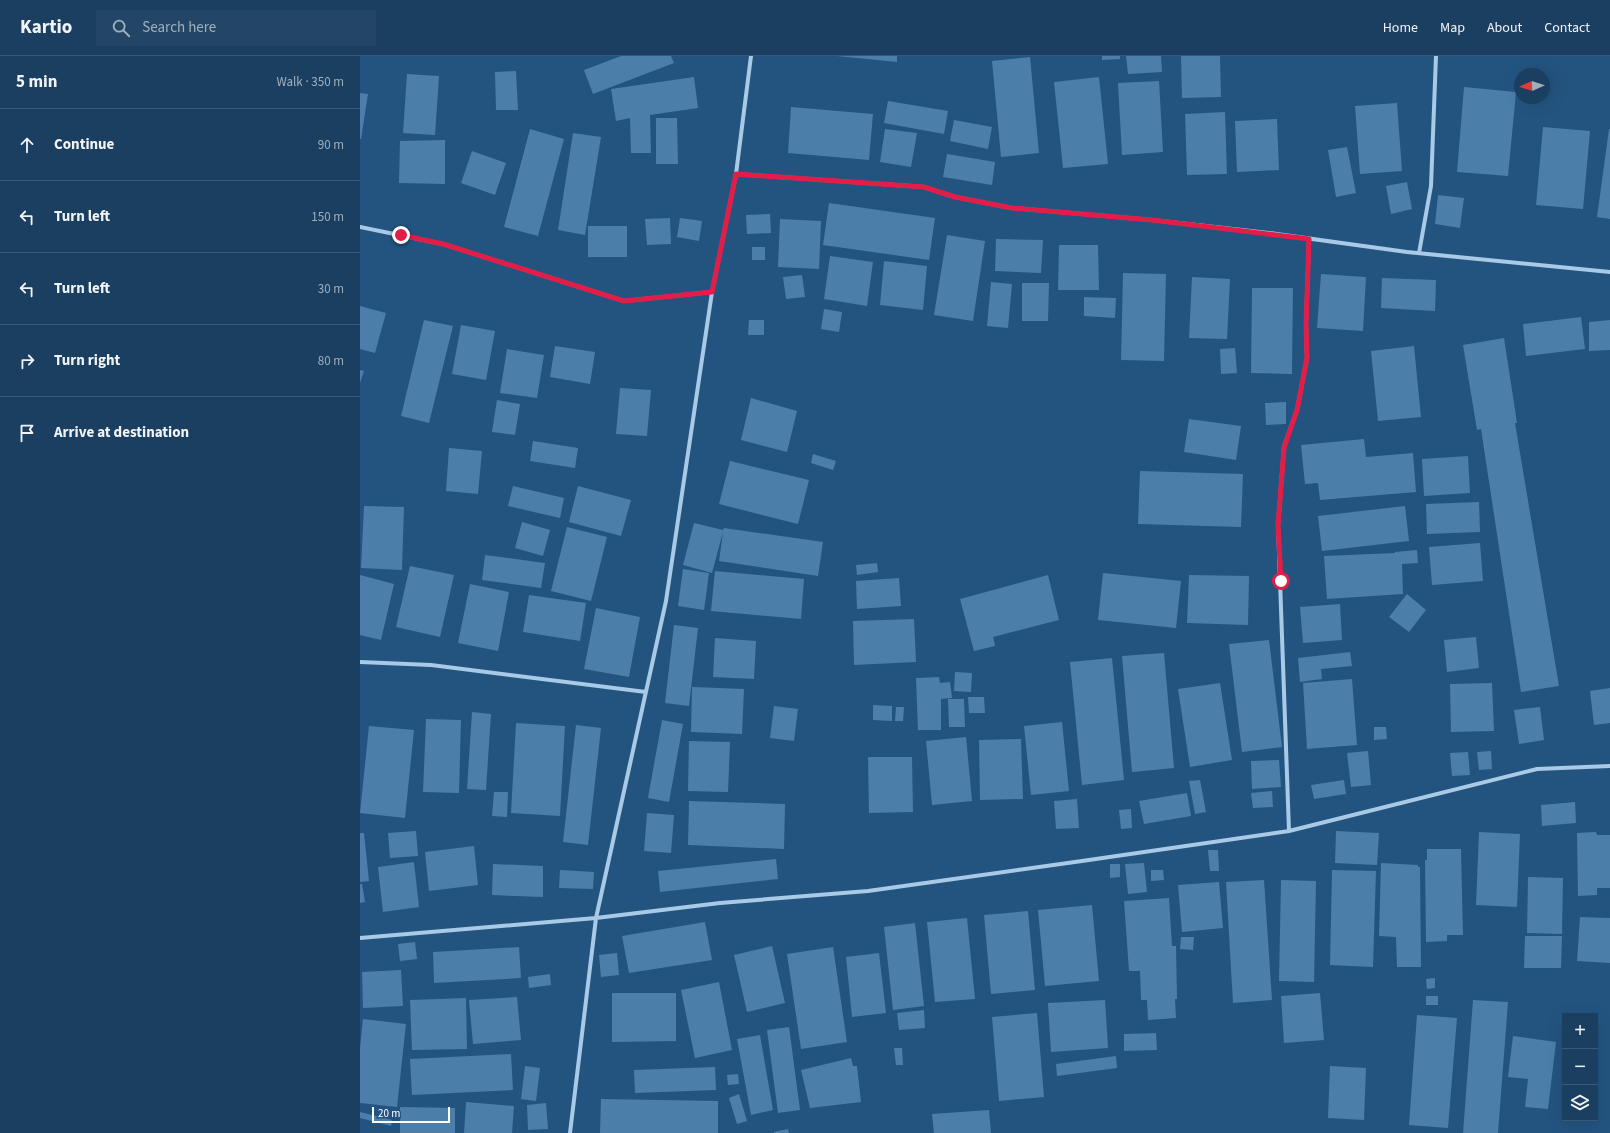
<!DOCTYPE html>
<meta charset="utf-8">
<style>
:root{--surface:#1a3f60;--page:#234666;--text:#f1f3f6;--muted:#9fafbd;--line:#385875}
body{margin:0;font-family:"Source Sans 3",sans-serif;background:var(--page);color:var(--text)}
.controls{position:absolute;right:12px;bottom:12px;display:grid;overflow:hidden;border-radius:0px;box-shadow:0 4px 16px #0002}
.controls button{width:36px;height:36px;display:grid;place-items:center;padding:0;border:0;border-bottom:1px solid var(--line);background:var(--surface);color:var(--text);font:20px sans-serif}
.compass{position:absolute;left:1154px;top:12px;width:36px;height:36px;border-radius:50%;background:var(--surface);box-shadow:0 4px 16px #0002;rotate:267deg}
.scale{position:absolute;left:12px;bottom:10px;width:78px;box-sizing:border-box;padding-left:4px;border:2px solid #fff;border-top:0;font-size:11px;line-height:14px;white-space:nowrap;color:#fff;-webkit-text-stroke:3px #235480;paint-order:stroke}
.stop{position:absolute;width:12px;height:12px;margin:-9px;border:3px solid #e11d48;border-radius:50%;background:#fff}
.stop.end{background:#e11d48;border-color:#fff;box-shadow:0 1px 4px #0008}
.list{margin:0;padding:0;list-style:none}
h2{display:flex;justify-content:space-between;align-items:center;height:52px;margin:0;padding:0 16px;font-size:17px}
h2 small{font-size:13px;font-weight:400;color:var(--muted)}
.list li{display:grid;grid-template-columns:26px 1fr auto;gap:12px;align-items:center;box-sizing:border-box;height:72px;padding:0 16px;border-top:1px solid var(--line)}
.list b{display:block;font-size:15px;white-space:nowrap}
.list em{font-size:13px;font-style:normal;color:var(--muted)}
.icon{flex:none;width:22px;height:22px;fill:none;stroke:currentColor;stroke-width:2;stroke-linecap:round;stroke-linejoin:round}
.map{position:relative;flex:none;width:1250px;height:1077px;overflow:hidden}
header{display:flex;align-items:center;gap:24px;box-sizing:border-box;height:56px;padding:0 20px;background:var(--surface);border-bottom:1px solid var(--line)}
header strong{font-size:19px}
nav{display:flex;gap:22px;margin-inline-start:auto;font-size:14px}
.search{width:280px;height:36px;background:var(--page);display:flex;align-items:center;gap:10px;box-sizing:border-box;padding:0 14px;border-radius:0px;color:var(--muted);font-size:15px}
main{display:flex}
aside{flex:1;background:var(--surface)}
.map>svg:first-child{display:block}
.building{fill:#4b7ea9}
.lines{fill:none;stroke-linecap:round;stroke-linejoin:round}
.minor{stroke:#a9cae7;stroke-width:4}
.route{stroke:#e11d48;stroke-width:5}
</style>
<header>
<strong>Kartio</strong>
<div class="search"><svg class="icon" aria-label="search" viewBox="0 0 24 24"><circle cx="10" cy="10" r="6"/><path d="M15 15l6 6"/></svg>Search here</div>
<nav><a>Home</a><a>Map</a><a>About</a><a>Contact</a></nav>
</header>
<main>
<aside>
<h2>5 min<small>Walk · 350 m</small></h2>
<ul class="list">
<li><svg class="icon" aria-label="ahead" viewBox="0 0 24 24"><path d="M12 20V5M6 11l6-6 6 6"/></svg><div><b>Continue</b></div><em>90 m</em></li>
<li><svg class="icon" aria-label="left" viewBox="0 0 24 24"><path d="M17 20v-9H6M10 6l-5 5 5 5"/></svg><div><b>Turn left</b></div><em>150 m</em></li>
<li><svg class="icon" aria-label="left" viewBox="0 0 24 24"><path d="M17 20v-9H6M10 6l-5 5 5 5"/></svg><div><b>Turn left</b></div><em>30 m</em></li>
<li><svg class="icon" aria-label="right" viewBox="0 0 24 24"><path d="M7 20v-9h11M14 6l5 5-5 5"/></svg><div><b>Turn right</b></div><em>80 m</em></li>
<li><svg class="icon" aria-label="arrive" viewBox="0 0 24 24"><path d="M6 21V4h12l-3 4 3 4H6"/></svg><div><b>Arrive at destination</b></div></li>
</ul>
</aside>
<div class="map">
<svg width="1250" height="1077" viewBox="0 0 1250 1077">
<rect width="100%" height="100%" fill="#235480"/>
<path class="building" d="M261,0H311L314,7L233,38L224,14Z
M477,0H537V6Z
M742,0H760V3L742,4Z
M766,0H801L802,16L768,18Z
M821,0H860L861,41L822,42Z
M670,1L679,97L641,101L632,5Z
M156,15L158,54H136L135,16Z
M47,18L79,20L75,79L43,77Z
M334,21L338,52L290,59L291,97H271L270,62L256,65L251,33Z
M739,21L748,108L703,112L694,26Z
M799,25L803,96L762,99L758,27Z
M1104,31L1156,36L1148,120L1097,116Z
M0,37L8,38L1,83H0Z
M528,45L588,55L584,78L524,67Z
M1037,47L1042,115L1000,118L995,50Z
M431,51L513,58L509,104L428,97Z
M865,56L867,118L827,119L825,58Z
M296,62H317L318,108H296Z
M917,63L919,114L877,116L875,65Z
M594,64L632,71L628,93L590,85Z
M1183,71L1230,75L1223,153L1176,149Z
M170,73L204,83L178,180L144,171Z
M525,73L557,77L551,111L520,106Z
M1249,73H1250V163L1237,161Z
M213,77L241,81L225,179L198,174Z
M85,84V128L39,127L40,85Z
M987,91L996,137L976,141L968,94Z
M112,95L146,107L135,139L101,127Z
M587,98L635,106L632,129L583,121Z
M1047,126L1052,153L1031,158L1026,130Z
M1078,139L1104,142L1100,172L1075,168Z
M469,147L575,162L569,204L463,189Z
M410,158L411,177L387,178L386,159Z
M310,162L311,188L287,189L285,163Z
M320,162L342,165L339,185L317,181Z
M420,163L461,165L459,213L418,211Z
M228,170H267V201H228Z
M587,179L625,185L613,265L574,259Z
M636,183L683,184L681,217L635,215Z
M699,189H738L739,234H698Z
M392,191H405V204H392Z
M470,200L513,206L507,250L464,243Z
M524,205L567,210L563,254L520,249Z
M763,217L806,218L804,305L761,304Z
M961,218L1006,221L1003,275L957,272Z
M442,219L445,241L426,243L423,221Z
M832,221L870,223L867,283L829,282Z
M1022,222L1076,224L1075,255L1021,252Z
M631,226L652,228L648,272L627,270Z
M662,227H689L688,265H662Z
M892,232H933L932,318L891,317Z
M724,241L756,242L755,262L724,260Z
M0,250L26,257L15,297L0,293Z
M464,253L482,256L479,276L461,273Z
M1221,261L1225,293L1166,300L1163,268Z
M64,264L93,270L69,367L41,360Z
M389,264H404V279H388Z
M1250,264V294L1229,295V266Z
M101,269L135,275L126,324L92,318Z
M1144,282L1157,367H1155L1199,630L1161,636L1121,373L1117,374L1103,289Z
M195,290L235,296L230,328L190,321Z
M1054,290L1061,361L1018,365L1011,295Z
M875,292L877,317L861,318L860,293Z
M147,293L184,299L177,342L140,337Z
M0,314L4,315L0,327Z
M260,332L291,334L287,380L256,378Z
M391,342L437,355L427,396L381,384Z
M137,344L160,348L155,379L132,376Z
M926,346V368L906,369L905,347Z
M829,363L881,370L876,404L824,396Z
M1004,383L1006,401L1053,397L1056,436L960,444L958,427L945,428L941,389Z
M173,385L218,392L215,412L170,405Z
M89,392L122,395L118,438L86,435Z
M453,398L476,405L473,414L451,407Z
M1108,400L1110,437L1064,440L1062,403Z
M370,405L449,424L438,468L359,448Z
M780,415L883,418L881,471L778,468Z
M153,430L204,442L200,462L148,450Z
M218,430L271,444L261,480L209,466Z
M1119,446L1120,476L1067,478L1066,448Z
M4,450L44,451L42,514L1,512Z
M1045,450L1049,485L962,495L958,460Z
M162,466L190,474L183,500L155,492Z
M334,467L363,474L364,472L463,486L458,520L359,505L363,476L352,517L323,509Z
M207,471L247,481L231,545L191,535Z
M1120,487L1123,525L1072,529L1069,491Z
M1057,494L1058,507L1042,508L1043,538L967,543L964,500L1035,497V496Z
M125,499L185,507L181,532L122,524Z
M517,507L518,516L497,519L496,509Z
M50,510L94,519L80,581L36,571Z
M323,513L349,517L344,554L318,550Z
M355,515L444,523L441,563L351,555Z
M743,517L821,525L816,572L738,564Z
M0,519L34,528L21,584L0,579Z
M688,519L699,564L633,581L635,590L614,595L600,543Z
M829,519L889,520L888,569L827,567Z
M539,522L541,550L497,553L496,525Z
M110,528L149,536L138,595L98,587Z
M1047,538L1066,554L1049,576L1029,561Z
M169,539L226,547L220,585L163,576Z
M980,548L982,584L943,587L940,551Z
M236,552L280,561L269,621L224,613Z
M554,563L556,606L494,609L493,565Z
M314,569L338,572L329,650L305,647Z
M1116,581L1119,612L1087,616L1084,584Z
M355,582L396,585L394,623L353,621Z
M909,584L922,691L882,696L869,588Z
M990,596L992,610L961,613L962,623L940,626L938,602Z
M804,597L814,712L772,716L762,600Z
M752,602L764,724L722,729L710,606Z
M595,616L612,617L611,636L594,635Z
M579,621L580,627L590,626L592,642L581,643V674H558L556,622Z
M992,623L997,689L947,693L943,627Z
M860,627L872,704L830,711L818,633Z
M1132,627L1134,675L1091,676L1090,628Z
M332,631L384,633L382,678L331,676Z
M1250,632V667L1234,669L1230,635Z
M608,641H624L625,657H609Z
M588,643H604L605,671H589Z
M513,649L532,650V665L513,664Z
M414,650L438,653L434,685L410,682Z
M536,651H544L543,665H535Z
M1180,651L1184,684L1159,688L1154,654Z
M112,656L131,658L126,734L107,733Z
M66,663L101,664L99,737L63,736Z
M302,664L323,668L309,746L288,742Z
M702,666L709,735L671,739L664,670Z
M156,667L205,670L200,760L151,757Z
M216,669L241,672L228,789L203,786Z
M9,670L54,674L45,762L0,757Z
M1014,671H1026L1027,683L1014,684Z
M606,681L612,745L572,749L566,685Z
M661,683L663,743L620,744L619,684Z
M329,685L370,686L368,736L328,735Z
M1008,695L1011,729L991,731L987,697Z
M1131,695L1132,713L1119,714L1117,696Z
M1108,696L1110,719L1092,720L1090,697Z
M508,701H552L553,756L509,757Z
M919,704L921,731L892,733L891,705Z
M840,724L846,756L835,758L829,725Z
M984,724L986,738L954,743L951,729Z
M912,735L913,751L893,752L891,737Z
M134,736H148L147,761L132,760Z
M827,737L831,760L784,768L779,745Z
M717,743L719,772L696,773L694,745Z
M329,745L425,748L424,793L328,789Z
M1215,746L1216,767L1182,770L1181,749Z
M771,753L772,772L761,773L759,754Z
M287,757L314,759L311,797L284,795Z
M56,775L58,800L30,802L28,777Z
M976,775L1019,777L1017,809L975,807Z
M1119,776L1160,778L1157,851L1116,849Z
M1236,776L1237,779H1250V832H1237V839L1218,840L1217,777Z
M0,777H4L9,825L0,826Z
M114,790L118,829L69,835L65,796Z
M1067,793H1101L1103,879H1087V885L1066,886L1065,804H1067Z
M848,794H858L859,815H850Z
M416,803L418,823L300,836L298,815Z
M54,806L59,851L23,856L18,811Z
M784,807L787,836L768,838L765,808Z
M1021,807L1058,809V811H1060L1061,911H1037L1036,881L1019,880Z
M133,808L183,810V841L132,839Z
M750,808H760V821L750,822Z
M200,814L234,816L233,833L199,832Z
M791,814H803L804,824L791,825Z
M972,814L1016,815L1013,911L970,909Z
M1168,821L1203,822L1202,878L1167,877Z
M904,824L912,944L873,947L866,826Z
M921,824L956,825L954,926L919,925Z
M859,826L863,872L822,876L818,829Z
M0,828H2L5,846L0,847Z
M809,842L812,890H816L817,943H815L816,962L788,964L787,944H781L780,915H769L764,845Z
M732,849L739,925L685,930L678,854Z
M668,855L675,934L631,938L624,859Z
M1220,861L1250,862V907L1217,905Z
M607,862L615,943L575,946L567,866Z
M345,866L352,904L269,917L262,880Z
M555,867L564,950L533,954L524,871Z
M1165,880H1202L1201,912H1164Z
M821,881H834L833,894L820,893Z
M55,886L57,903L40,905L38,888Z
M412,890L425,947L387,956L374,899Z
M159,891L161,922L74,927L73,896Z
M473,891L487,986L441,993L427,898Z
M257,897L259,919L241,921L239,899Z
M519,897L526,957L492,961L486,901Z
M41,914L43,950L3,952L2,916Z
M190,918L191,929L169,932L168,921Z
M1075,922V932L1067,933L1066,923Z
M359,926L372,994L335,1002L321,934Z
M252,937H316V985L252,986Z
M960,937L964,984L924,987L921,940Z
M1066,940H1078V949H1066Z
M157,941L161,984L113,988L109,944Z
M106,942L107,993L52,994L50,944Z
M745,944L748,992L691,996L688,947Z
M1113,944L1148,946L1138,1077H1103Z
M564,954L565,972L539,974L537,957Z
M677,957L684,1041L639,1045L632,961Z
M1057,959L1097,962L1088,1072L1049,1069Z
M3,963L46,968L37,1051L0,1047V992Z
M429,971L440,1054L418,1057L407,974Z
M796,977L797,994L764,995V978Z
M400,979L413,1054L391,1059L377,983Z
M1153,980L1196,986L1188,1053L1165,1051L1168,1023L1148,1021Z
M534,992H542L543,1009H536Z
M151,998L153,1034L52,1039L50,1003Z
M756,1000L757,1012L697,1020L696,1008Z
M491,1002L493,1010H497L501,1046L450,1052L441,1014Z
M165,1010L180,1012L176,1045L161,1043Z
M970,1010L1006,1012L1004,1064L968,1062Z
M355,1011L356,1034L275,1037L274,1014Z
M378,1018L379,1028L368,1029L367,1019Z
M379,1038L387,1065L377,1068L369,1042Z
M241,1043L358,1045V1077H240Z
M106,1046L154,1050L152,1077H104Z
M186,1047L188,1073L168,1074L167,1049Z
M40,1051L95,1052V1077H40Z
M629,1054L631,1077H574L572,1058Z
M0,1056L32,1064L31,1070L0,1062Z
M428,1073L429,1077H414V1076Z"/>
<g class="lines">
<path class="minor" d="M376,118L564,131L595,141L652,152L792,164L909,177L1047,196L1250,216
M0,171L83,188L264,245L352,236
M1059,197L1071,130L1076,0
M0,606L71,609L286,636
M929,775L918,469L924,391L937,354L947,302L946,269L949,183
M0,882L236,862L360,847L508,835L722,805L929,775L1177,713L1250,710
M210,1077L236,862L306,545L352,236L376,118L391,0"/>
</g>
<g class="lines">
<path class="route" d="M41,179L83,188L264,245L352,236L376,118L564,131L595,141L652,152L792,164L949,183L946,269L947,302L937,354L924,392L918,469L921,525"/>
</g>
</svg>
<div class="controls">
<button>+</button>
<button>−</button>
<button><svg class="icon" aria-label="layers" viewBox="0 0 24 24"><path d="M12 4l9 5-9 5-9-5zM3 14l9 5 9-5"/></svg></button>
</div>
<svg class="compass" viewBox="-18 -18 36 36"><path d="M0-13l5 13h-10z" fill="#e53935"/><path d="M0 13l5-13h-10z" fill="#9fafbd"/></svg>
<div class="scale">20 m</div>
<div class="stop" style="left:921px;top:525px"></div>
<div class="stop end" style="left:41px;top:179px"></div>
</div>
</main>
